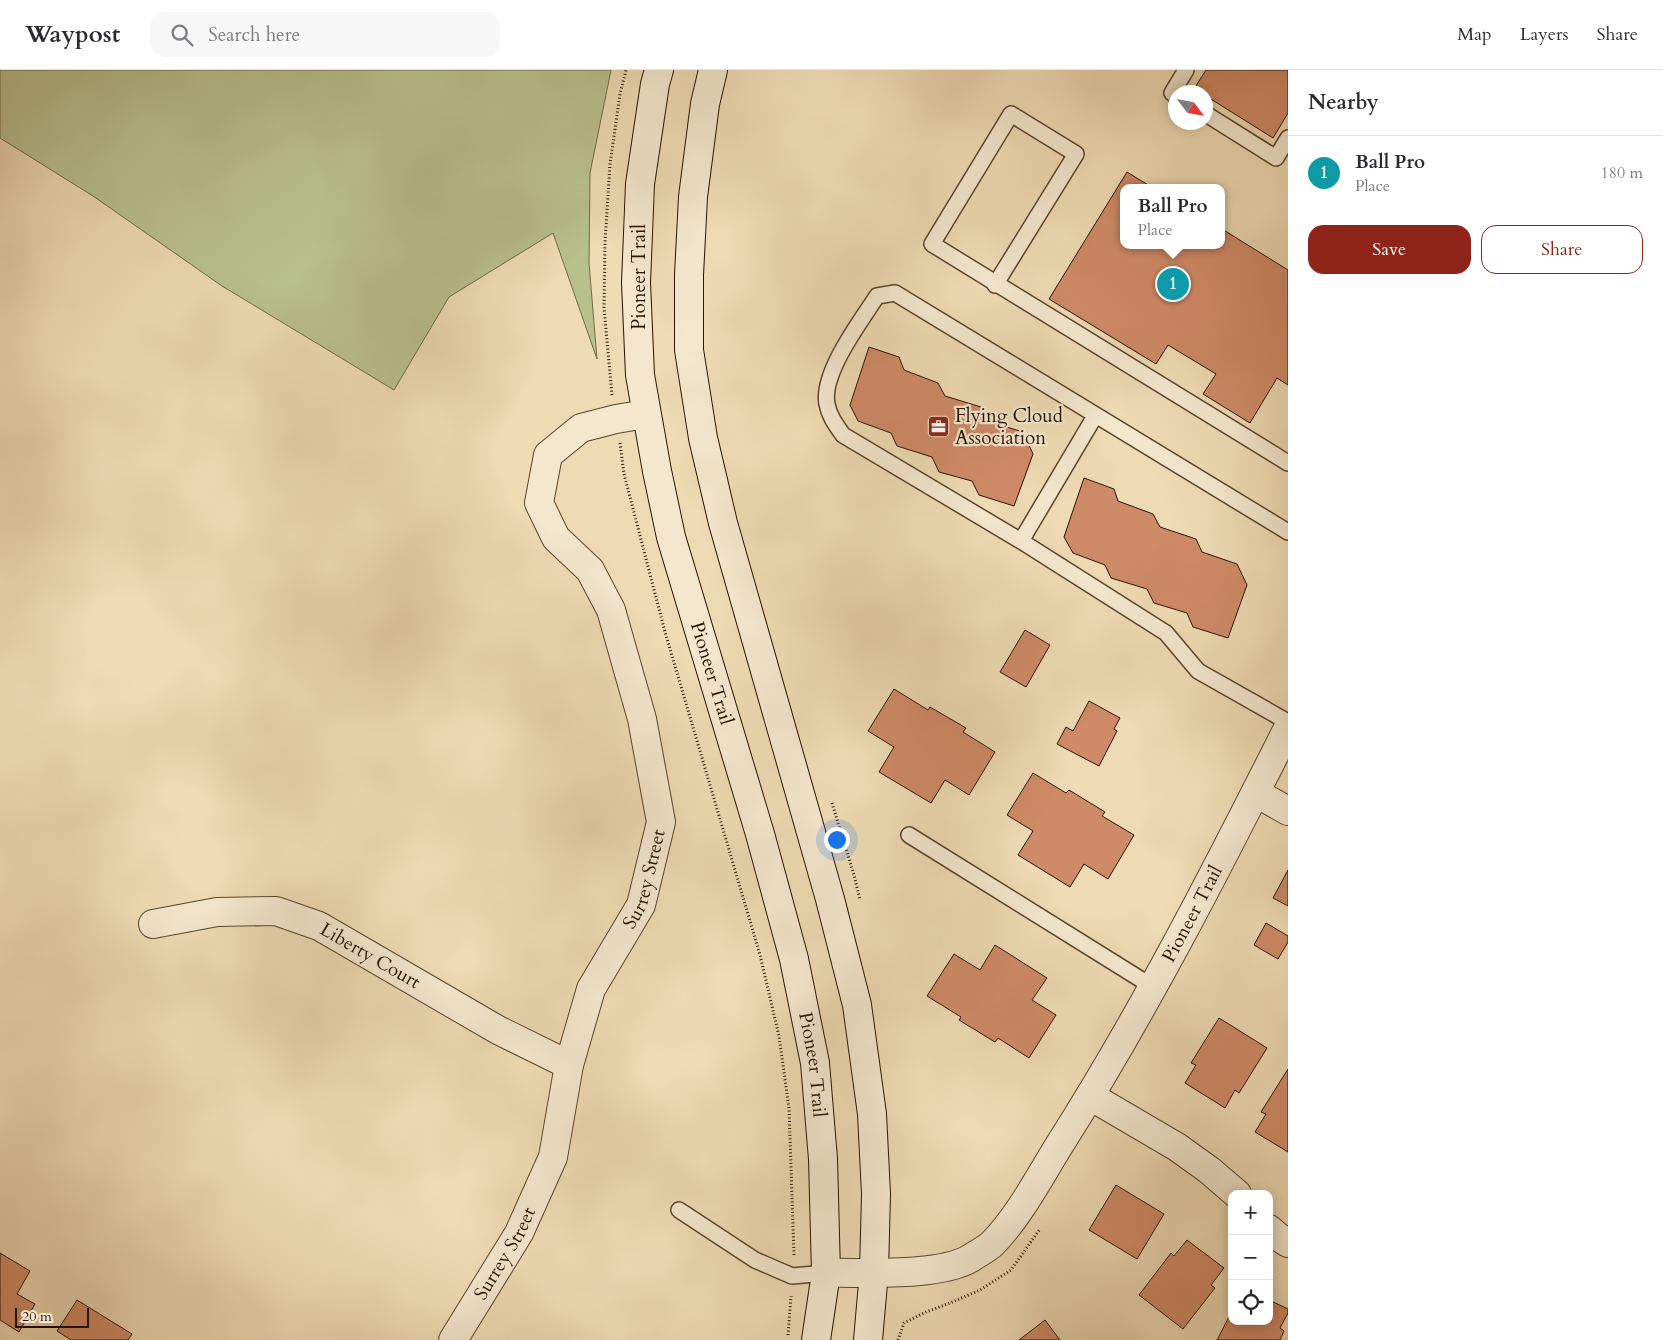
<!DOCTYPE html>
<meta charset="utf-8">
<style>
:root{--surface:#fff;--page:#f7f7f7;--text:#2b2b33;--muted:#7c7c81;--line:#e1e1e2;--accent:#8f2418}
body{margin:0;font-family:Cardo,serif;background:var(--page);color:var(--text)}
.controls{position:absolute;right:15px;bottom:15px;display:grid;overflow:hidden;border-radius:10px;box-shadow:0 2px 12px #0003}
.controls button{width:45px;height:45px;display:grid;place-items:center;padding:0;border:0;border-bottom:1px solid var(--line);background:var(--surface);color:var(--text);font:25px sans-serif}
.compass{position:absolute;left:1168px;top:15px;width:45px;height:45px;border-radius:50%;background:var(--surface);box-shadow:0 2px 12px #0003;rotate:122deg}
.scale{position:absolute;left:15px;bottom:12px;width:74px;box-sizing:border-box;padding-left:5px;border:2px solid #281300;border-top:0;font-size:14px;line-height:18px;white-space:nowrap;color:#281300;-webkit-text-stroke:4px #f4e7ce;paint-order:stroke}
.you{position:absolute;left:836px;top:769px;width:18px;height:18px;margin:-12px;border:4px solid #fff;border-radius:50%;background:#1a73e8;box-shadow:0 0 0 8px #1a73e833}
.badge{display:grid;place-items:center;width:32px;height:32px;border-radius:50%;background:var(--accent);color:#fff;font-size:16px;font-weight:700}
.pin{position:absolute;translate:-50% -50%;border:2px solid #fff;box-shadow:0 1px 5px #0006}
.popup{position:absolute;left:1120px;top:114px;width:105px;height:65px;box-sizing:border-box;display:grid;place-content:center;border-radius:10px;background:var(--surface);filter:drop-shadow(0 1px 4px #0005);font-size:16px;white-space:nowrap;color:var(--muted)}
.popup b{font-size:19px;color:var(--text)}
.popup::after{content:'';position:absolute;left:50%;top:100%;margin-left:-10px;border:10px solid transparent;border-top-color:var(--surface)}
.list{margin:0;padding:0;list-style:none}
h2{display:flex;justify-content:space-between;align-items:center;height:65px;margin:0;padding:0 20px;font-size:21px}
h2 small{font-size:16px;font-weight:400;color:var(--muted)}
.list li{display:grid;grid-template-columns:32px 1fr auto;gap:15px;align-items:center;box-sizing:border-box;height:75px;padding:0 20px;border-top:1px solid var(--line)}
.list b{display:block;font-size:19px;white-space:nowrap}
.list p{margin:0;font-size:16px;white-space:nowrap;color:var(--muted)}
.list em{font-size:16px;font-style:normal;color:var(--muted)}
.actions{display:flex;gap:10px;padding:15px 20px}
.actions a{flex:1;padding:11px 0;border:1px solid var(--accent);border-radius:15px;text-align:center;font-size:18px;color:var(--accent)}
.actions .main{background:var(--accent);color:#fff}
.icon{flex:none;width:28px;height:28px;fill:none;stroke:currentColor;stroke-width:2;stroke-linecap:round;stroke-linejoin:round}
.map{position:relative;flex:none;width:1288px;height:1270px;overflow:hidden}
header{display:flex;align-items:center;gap:30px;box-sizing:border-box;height:70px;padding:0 25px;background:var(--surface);border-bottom:1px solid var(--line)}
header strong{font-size:24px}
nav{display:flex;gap:28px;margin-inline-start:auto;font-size:18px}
.search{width:350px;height:45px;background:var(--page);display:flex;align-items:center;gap:12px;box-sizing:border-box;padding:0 18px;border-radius:15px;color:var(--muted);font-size:19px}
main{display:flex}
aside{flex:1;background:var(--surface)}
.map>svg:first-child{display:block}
.green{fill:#b8c08d;stroke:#706a46}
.building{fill:#cf8a67;stroke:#281300}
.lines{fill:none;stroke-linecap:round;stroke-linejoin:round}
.lane-casing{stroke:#5a452d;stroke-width:18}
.street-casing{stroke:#5a452d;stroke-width:30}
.secondary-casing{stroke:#281300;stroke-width:30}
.path{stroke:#281300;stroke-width:3;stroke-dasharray:1 2.5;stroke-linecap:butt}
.lane{stroke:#f4e7ce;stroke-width:15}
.street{stroke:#f4e7ce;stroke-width:28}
.secondary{stroke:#f4e7ce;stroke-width:28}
.labels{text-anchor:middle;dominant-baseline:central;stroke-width:4.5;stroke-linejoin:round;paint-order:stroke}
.street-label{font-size:19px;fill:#281300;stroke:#f4e7ce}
.poi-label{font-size:19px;fill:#281300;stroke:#f4e7ce;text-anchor:start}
</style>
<header>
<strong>Waypost</strong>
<div class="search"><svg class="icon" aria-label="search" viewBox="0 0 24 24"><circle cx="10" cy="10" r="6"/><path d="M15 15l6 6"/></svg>Search here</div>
<nav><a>Map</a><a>Layers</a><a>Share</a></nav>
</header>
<main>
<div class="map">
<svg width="1288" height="1270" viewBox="0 0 1288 1270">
<rect width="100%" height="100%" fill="#eedab3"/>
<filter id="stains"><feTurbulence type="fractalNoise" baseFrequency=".004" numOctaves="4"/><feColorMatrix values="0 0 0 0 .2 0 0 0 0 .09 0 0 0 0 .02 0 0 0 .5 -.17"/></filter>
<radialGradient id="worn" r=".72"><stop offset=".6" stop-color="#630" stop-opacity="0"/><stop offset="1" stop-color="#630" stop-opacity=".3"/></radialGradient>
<path class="green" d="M0,0H611L590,103L589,193L597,289L553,163L449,227L394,320L222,216L93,126L0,68Z"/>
<path class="building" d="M1206,0H1288V43L1273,68L1206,26V22H1199L1194,19Z
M1127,102L1153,118H1124V175H1222V159L1288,200V315L1277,308L1250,353L1203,324L1216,304L1168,275L1156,294L1049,229Z
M869,277L899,287L904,300L938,313L945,326L981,337L987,351L1023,362L1033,384L1014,436L979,425L972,411L939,402L932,387L897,376L891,363L858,351L850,335Z
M1084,408L1114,419L1118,431L1153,444L1160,457L1196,469L1202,482L1237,494L1247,515L1228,568L1193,557L1187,543L1154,533L1147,519L1111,508L1105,495L1073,483L1064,467Z
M1025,560L1050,575L1026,617L1000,602Z
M894,619L928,640L930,637L966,658L963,662L995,682L969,725L945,710L931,733L879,702L894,677L868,661Z
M1089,631L1120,648L1114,659L1117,661L1099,696L1057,674L1066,657L1073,661Z
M1033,703L1066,723L1069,720L1105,742L1102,746L1134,765L1108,809L1084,794L1070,817L1018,785L1033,761L1007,745Z
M1288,800V836L1273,828Z
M1266,853L1288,866V872L1278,889L1254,875Z
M995,875L1047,908L1032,930L1056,945L1029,988L998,968L995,972L959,950L961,947L927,926L954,884L980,900Z
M1219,948L1267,978L1239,1023L1235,1020L1225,1038L1185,1013L1196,995L1191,993Z
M1288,999V1082L1255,1062L1266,1044L1261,1042Z
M1116,1115L1164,1144L1137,1189L1089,1160Z
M1187,1170L1224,1198L1211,1215L1215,1218L1183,1259L1139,1225L1171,1183L1174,1186Z
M0,1183L30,1201L17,1224L35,1234L19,1262L0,1250Z
M77,1230L132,1264L128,1270H71L57,1261Z
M1269,1230L1288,1239V1243L1280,1258L1284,1261L1280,1270H1217L1232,1241V1251H1269Z
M1045,1250L1060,1270H1019Z"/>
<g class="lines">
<defs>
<path id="lane" d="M1176,25L1172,23L1186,0
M1206,44L1276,88L1288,68
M995,215L1076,84L1011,44L932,174L1288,393
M1095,346L1021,471L843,365C836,355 829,346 827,334C821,303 861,251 877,226L895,223L1288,462
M1021,471L1166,563L1198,601L1288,652
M909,765L1153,917
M679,1140L755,1190L792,1206L826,1203"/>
<g id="street">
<path d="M1256,723L1288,741"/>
<path id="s1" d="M153,854L217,842L276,841L319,856L498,960L569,995"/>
<path d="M1090,1026L1177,1077L1209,1100L1237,1124"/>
<path d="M1269,1159L1277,1166L1288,1173"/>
<path id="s2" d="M826,1203C863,1202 940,1207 971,1188C978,1183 987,1179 993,1173C1020,1145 1040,1106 1060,1074C1145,940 1217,799 1288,658"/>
<path id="s3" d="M453,1270L519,1163L553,1087L569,995L591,919L641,835L661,752L642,649L611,540L590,500L556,468L539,433L548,385L581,358L616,349L646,344"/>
</g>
<g id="secondary">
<path id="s4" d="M659,0L655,14L640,114L636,213L640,305L657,401L671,467L760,764L794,889L815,993L823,1089L826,1203L816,1270"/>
<path d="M713,0L705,34L693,127L689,205V280L703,368L723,453L830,829L857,935L872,1044L876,1124L874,1202L868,1270"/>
</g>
</defs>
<use href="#lane" class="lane-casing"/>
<use href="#street" class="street-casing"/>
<use href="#secondary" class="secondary-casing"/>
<path class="path" d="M612,325L604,238L605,172L610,94L620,24L626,0
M620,373L624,404L665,562L760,885L779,966L789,1038L794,1185
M832,733L854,805L860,830
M788,1265L791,1226
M898,1270L904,1253L926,1242L950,1233L980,1220L1011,1200L1040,1159"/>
<use href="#lane" class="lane"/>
<use href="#street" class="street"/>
<use href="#secondary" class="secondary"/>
</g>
<defs>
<symbol id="office-square" viewBox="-11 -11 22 22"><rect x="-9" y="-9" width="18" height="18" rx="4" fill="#8f2418" stroke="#f4e7ce"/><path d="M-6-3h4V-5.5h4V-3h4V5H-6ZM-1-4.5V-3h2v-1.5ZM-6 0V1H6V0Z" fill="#fff"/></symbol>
</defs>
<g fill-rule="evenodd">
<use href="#office-square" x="926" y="344" width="25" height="25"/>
</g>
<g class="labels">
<g class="street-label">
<text transform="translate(639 207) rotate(-90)">Pioneer Trail</text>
<text stroke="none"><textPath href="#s4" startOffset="614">Pioneer Trail</textPath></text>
<text stroke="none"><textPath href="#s3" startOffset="505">Surrey Street</textPath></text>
<text stroke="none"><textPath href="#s2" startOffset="559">Pioneer Trail</textPath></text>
<text stroke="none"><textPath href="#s1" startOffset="229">Liberty Court</textPath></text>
<text stroke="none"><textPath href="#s4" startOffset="1019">Pioneer Trail</textPath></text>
<text stroke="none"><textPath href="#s3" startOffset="101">Surrey Street</textPath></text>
</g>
<g class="poi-label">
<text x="955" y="346">Flying Cloud<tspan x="955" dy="22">Association</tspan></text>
</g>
</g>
<rect width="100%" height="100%" filter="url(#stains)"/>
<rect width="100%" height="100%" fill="url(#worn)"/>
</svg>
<div class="controls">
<button>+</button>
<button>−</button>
<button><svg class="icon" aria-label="locate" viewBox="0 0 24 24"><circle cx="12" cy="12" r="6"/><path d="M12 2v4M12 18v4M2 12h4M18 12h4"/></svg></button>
</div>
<svg class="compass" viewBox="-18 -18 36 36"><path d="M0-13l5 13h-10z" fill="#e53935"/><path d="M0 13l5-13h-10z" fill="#7c7c81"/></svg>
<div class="scale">20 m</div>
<div class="you"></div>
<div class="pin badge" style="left:1173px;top:214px;background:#0f9aa8">1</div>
<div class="popup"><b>Ball Pro</b>Place</div>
</div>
<aside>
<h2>Nearby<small></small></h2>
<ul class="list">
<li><span class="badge" style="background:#0f9aa8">1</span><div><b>Ball Pro</b><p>Place</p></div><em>180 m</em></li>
</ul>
<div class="actions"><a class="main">Save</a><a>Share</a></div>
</aside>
</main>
